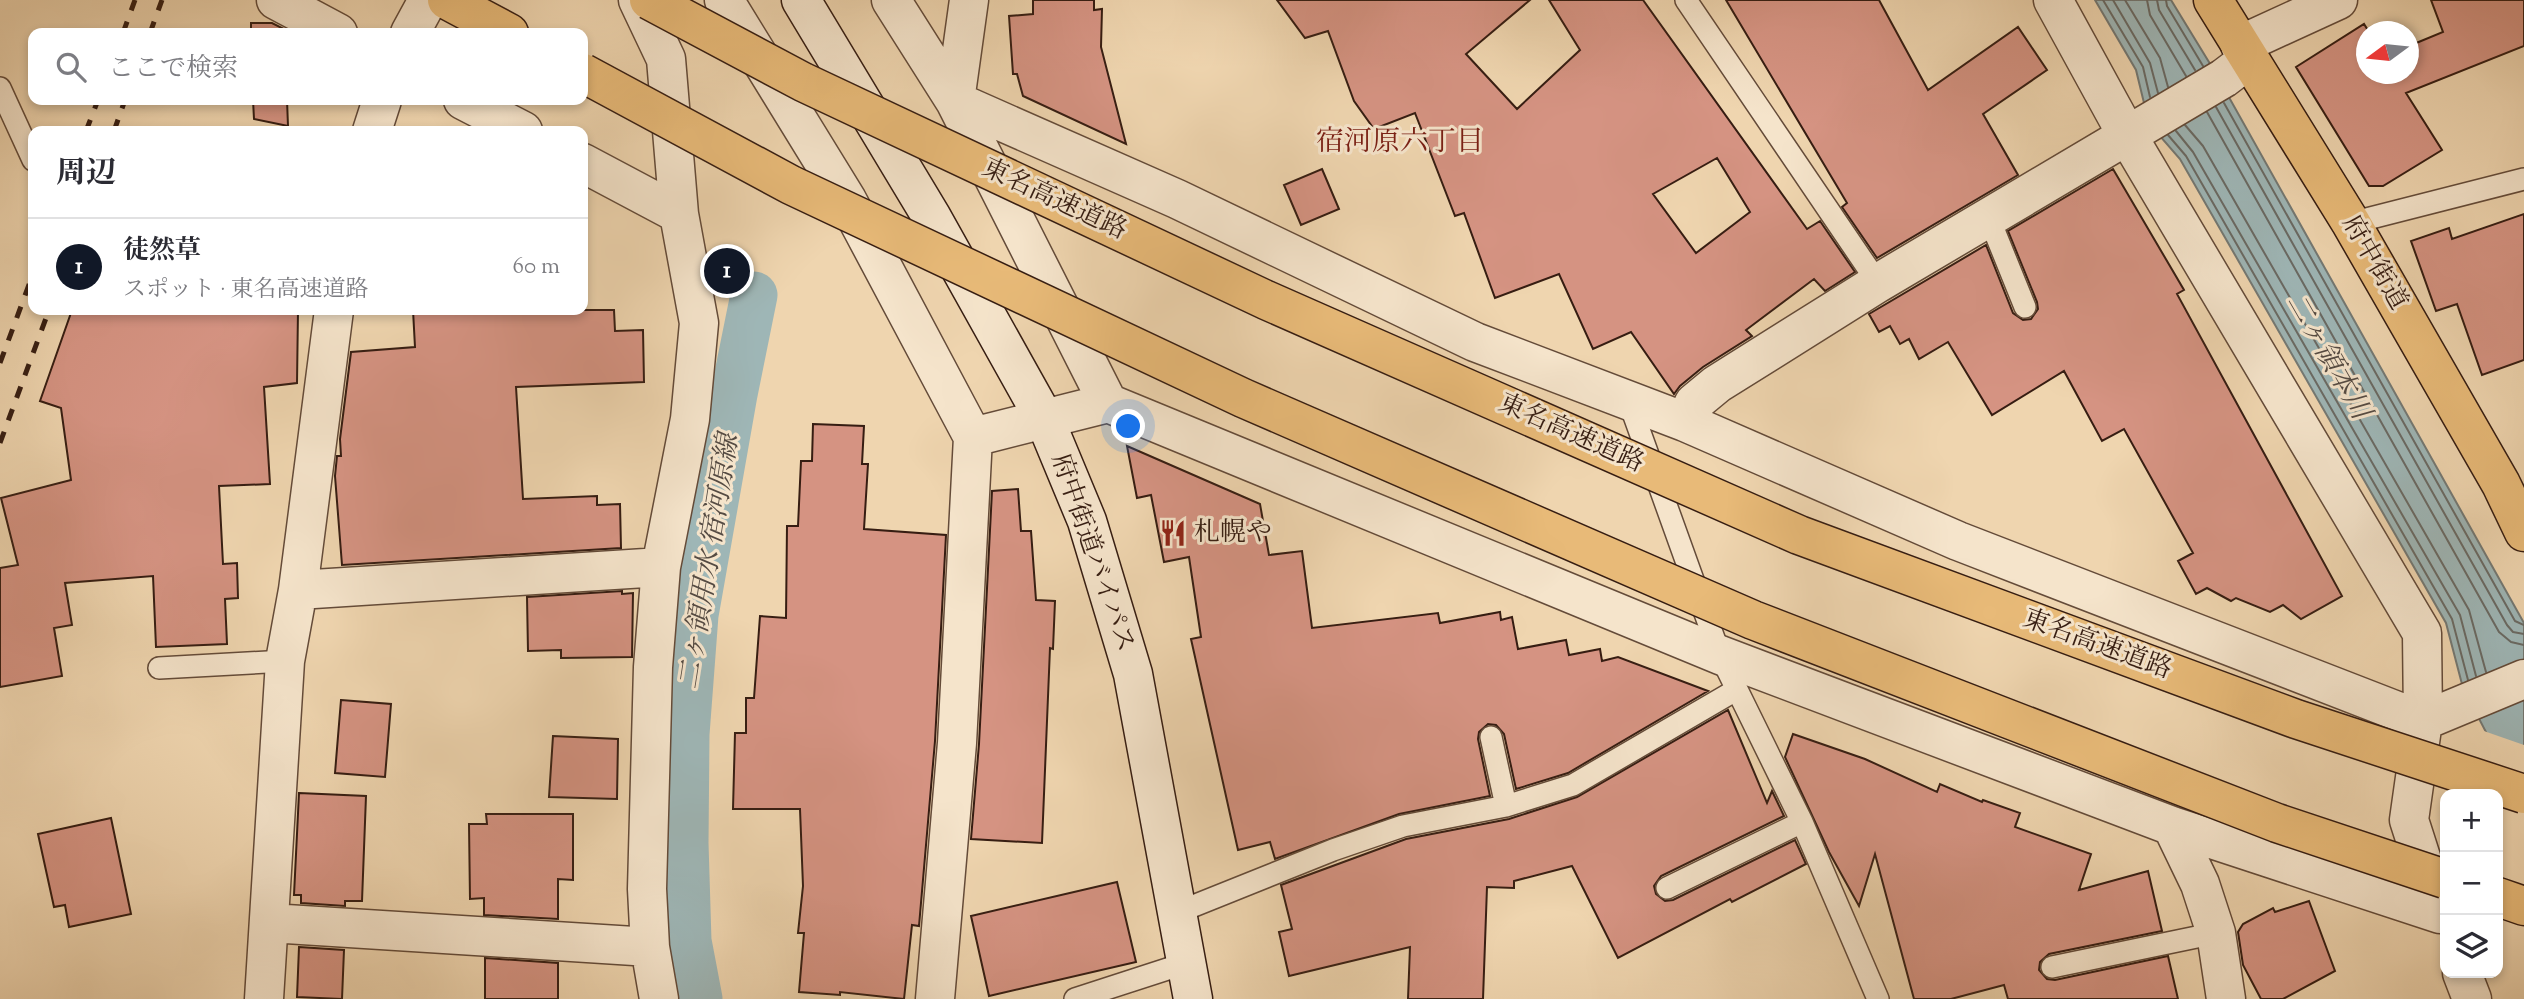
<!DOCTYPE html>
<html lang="ja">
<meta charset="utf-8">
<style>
:root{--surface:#fff;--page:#f7f7f7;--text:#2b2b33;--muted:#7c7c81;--line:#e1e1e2;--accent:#111827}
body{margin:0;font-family:"Sorts Mill Goudy","Noto Serif JP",serif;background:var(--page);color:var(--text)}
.controls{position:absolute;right:21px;bottom:21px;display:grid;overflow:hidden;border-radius:14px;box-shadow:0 4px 10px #0003}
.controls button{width:63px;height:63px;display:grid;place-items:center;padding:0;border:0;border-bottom:2px solid var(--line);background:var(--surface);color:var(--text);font:35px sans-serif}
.compass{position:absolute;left:2356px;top:21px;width:63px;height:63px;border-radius:50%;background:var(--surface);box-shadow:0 4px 10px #0003;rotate:255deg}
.you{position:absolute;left:1129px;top:427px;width:24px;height:24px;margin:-18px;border:5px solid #fff;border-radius:50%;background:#1a73e8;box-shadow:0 0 0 10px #1a73e833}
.badge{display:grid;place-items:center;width:46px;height:46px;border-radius:50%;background:var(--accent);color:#fff;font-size:23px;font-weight:700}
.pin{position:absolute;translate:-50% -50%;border:4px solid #fff;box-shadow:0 2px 7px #0006}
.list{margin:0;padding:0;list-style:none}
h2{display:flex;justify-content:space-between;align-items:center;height:91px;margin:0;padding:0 28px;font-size:30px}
h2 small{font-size:23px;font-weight:400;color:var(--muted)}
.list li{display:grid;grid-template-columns:46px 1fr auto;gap:21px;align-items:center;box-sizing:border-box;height:98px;padding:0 28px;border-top:2px solid var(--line)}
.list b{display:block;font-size:26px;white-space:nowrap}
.list p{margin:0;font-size:23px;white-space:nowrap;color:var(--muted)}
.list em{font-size:23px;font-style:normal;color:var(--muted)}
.icon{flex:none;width:38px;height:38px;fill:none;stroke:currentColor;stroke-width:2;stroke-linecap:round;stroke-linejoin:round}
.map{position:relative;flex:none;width:2524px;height:999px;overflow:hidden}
.search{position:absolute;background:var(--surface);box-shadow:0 4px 10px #0003;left:28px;top:28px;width:560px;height:77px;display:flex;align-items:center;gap:18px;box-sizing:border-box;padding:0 24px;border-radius:14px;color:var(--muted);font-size:26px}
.panel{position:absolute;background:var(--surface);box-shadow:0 4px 10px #0003;left:28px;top:126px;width:560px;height:189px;border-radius:14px}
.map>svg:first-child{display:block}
.water{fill:#9eb6b6;stroke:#747974;stroke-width:2}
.pier{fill:#efd5af}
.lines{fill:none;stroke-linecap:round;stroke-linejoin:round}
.shore{stroke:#6a6a64;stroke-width:2}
.canal{stroke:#9eb6b6;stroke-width:47}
.building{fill:#d59382;stroke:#361d12;stroke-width:2;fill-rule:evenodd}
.lane-casing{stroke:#644b39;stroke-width:24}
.street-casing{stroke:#644b39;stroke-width:41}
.secondary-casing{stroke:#361d12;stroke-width:41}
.primary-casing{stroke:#361d12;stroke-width:41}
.highway-casing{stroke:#361d12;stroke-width:41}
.lane{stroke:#f5e4cb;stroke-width:21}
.street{stroke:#f5e4cb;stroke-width:38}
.secondary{stroke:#f5e4cb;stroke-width:38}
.primary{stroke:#e8ba78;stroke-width:38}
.highway{stroke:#e8ba78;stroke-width:38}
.rail{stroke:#361d12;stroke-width:5;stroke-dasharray:12 12;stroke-linecap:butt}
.highway-bridge-casing{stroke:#361d12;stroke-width:41;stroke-linecap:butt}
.highway-bridge{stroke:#e8ba78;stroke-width:38}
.labels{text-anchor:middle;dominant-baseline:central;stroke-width:6;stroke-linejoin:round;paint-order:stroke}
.street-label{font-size:26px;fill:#361d12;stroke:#f5e4cb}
.poi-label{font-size:26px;fill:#361d12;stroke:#f5e4cb;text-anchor:start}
.neighbourhood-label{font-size:28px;fill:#7a1f14;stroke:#f5e4cb}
.water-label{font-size:28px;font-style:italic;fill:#554b43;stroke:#f5e4cb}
</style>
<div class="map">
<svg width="2524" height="999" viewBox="0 0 2524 999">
<rect width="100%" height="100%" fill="#efd5af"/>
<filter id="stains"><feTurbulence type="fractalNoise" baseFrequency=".00286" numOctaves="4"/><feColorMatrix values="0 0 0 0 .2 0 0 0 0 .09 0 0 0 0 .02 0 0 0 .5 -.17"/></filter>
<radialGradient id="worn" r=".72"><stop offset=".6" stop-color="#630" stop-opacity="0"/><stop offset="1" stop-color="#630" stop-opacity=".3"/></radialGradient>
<path class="water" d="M2095,0H2171L2212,67L2524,623V805L2463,688L2446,623L2180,159L2159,135L2144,103L2136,70Z"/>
<path class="pier" d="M2481,730L2524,745V809L2521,807Z"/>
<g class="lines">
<path class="shore" d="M2103,0L2143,67L2150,97
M2113,0L2150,63L2158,93
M2125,0L2160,58L2168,87
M2147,0L2150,15L2186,76
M2157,0L2159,10L2195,70
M2166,0L2167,6L2203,66
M2224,103L2515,621L2524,625
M2216,107L2507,625L2513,632L2524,634
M2207,112L2499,632L2511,642L2524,645
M2185,125L2203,146L2469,610L2486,672
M2176,131L2193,152L2460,615L2476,676
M2168,135L2186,156L2452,619L2468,680"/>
<path class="canal" d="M699,999L688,941L685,843L686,734L695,615L734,394L754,295"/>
</g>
<path class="building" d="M1033,0H1094V10L1102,9L1101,47L1126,144L1023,96L1017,74H1013L1009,16L1033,14Z
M1277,0H1530L1466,54L1517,109L1580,50L1549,0H1643L1807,229L1820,221L1855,272L1825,291L1814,279L1746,330L1752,336L1703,367L1680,386L1674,394L1631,332L1593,349L1559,274L1495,298L1464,213L1455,216L1415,113L1374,129L1354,101L1328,31L1305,38ZM1717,158L1750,212L1696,253L1653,194Z
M1726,0H1879L1928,90L2018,27L2047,70L1983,114L2018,175L1877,258L1842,207L1847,203Z
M2431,0H2524V46L2406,93L2442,150L2383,186H2369L2296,67L2364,24L2369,32H2367V74H2409V46L2443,32Z
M251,23H272L286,30V33H251Z
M253,100H287L288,126L254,119Z
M1322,169L1339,209L1301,225L1284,185Z
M2113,169L2184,290L2177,294L2342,596L2301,619L2283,605L2270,612L2236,598L2231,601L2207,588L2196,594L2178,561L2193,553L2124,429L2102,441L2064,371L1992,415L1948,342L1919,359L1909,339L1900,344L1890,326L1879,332L1869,314L1986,245L2013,313L2023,320L2031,319L2038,309L2037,302L2008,231Z
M2524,214V360L2482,375L2457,304L2436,311L2411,241L2449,228L2452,239Z
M72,310H298L297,383L264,387L270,484L219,486L223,564L237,563L238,598L225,599L227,644L156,647L153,576L65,583L72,625L54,628L62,676L0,687V568L18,565L1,498L71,480L61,408L40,401Z
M413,310H614L615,331L643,330L644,382L516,387L523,499L597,496V505L620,504L621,548L342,565L335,476L337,456H341L340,439L351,352L415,347Z
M813,424L864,426L862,464H868L864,529L946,535L935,741L919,926L912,925L904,999L840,992V995L799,992L804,933H798L803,886L800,809H733L735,733H746V698H754L760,616L786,618L787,526H798L801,461H812Z
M1127,446L1260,504L1269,555L1302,551L1312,628L1438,613L1440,623L1500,612L1501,620L1512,617L1518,649L1566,640L1569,655L1600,649L1602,661L1618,657L1708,691L1568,773L1516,789L1504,734L1496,725L1488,724L1479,732L1478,739L1490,796L1399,814L1275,859L1270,842L1238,850L1191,639L1201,637L1189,557L1164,562L1151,495L1137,498Z
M1018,489L1021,531H1031L1036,600L1055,601L1053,649L1050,648L1042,843L971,839L979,744L992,491Z
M622,591V594L633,593L632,657L561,658V650L528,651L527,597Z
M341,700L391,704L385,777L335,773Z
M1728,710L1767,803L1772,791L1784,816L1661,876L1654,886L1656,894L1665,901L1673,900L1795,840L1806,864L1732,902L1730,899L1618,958L1572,866L1514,881V888L1487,887L1483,999H1408L1410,947L1289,976L1279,932L1292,929L1281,885L1406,839L1509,819L1577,797Z
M1793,734L1865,759L1937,792L1940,784L1982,802L1983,800L2020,813L2015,827L2091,854L2079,890L2148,871L2162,931L2049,954L2040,962L2039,970L2047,979L2055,980L2168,956L2178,999H2008L2004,985L1951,999H1914L1875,854L1859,906L1829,852L1785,757Z
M553,736L618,739L617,799L549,797Z
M299,793L366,796L362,901H345V906L301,903V895H294Z
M486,814H573V880L558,879V919L484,915V898L470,899L469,824H487Z
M111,818L131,914L69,927L65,905L54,907L38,834Z
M1117,882L1136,962L989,996L971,916Z
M2309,901L2335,971L2283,999H2261L2243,965L2238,932L2243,924L2273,908L2275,912Z
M299,947L344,950L342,999L297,997Z
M485,958L558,963V999H485Z"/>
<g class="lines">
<defs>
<path id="lane" d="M1686,0L1878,283
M0,88L33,160
M1989,218L2025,307
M2351,223L2524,179
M1628,399L1720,655L1802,822L1878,999
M159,668L285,661
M1491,737L1506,806
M1667,888L1802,822
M1176,913L1333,850L1403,826L1506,806L1573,785L1736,690
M2052,967L2216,933
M1075,999L1186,963"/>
<path id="street" d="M276,0L338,33
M638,0L666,59L679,214L699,323L690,419L661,567L653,667L647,889L650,947L659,999
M724,0L847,200L973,437L1108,403L1720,655L2172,826L2440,914
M891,0L955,101L1108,403
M2053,0L2127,135L2422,633L2423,721L2409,820L2435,901
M410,33L428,0
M2240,45L2338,0
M463,100L523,131
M955,101L1177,199L1475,342L1685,422L1958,541L2423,721L2524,679
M955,101L969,0
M372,131L382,100
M583,163L679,214
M1685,422L1694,403L1717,384L1878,283L2224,78L2249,59
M298,590L661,567
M2172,826L2200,884L2216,933L2226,999
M270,923L650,947
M2462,973L2472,999
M264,999L285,661L298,590L334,310
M935,999L957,743L973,437"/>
<path id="secondary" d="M801,0L931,216L1045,420L1087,521L1133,674L1193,999"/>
<path id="primary" d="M2213,0L2351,223L2501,484L2524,532"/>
<path id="highway" d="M447,0L509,33
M2498,897L2524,906"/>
</defs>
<use href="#lane" class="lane-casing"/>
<use href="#street" class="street-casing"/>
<use href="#secondary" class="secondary-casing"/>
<use href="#primary" class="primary-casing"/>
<use href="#highway" class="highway-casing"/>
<use href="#lane" class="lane"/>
<use href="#street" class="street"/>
<use href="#secondary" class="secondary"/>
<use href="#primary" class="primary"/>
<use href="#highway" class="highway"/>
<path class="rail" d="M123,33L135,0
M150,33L162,0
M86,131L98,100
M114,131L125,100
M0,363L33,274
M0,443L49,310"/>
<defs>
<path id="highway-bridge" d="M649,0L803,82L1266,300L1799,535L2296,719L2524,794
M583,73L791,185L1243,398L1753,620L2277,823L2445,879"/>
</defs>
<use href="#highway-bridge" class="highway-bridge-casing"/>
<use href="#highway-bridge" class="highway-bridge"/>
</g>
<defs>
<symbol id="restaurant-bare" viewBox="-9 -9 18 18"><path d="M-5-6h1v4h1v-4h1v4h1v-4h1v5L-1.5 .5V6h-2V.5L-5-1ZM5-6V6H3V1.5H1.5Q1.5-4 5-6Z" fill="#8f2418" stroke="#f5e4cb" stroke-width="2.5" paint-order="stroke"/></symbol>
</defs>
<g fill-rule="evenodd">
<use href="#restaurant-bare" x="1154" y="514" width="38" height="38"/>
</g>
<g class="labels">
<g class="street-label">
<text transform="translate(1054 200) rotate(25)">東名高速道路</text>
<text transform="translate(2374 263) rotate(60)">府中街道</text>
<text transform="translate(1571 434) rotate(24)">東名高速道路</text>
<text transform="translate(1092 553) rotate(71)">府中街道バイパス</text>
<text transform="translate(2097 645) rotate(20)">東名高速道路</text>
</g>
<g class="poi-label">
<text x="1194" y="533">札幌や</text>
</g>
<g class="neighbourhood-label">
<text x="1400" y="143">宿河原六丁目</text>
</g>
<g class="water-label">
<text transform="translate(2327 357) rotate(60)">二ヶ領本川</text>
<text transform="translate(710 562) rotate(-81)">二ヶ領用水 宿河原線</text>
</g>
</g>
<rect width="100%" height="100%" filter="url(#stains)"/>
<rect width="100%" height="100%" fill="url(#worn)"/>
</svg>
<div class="controls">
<button>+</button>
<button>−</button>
<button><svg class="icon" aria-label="layers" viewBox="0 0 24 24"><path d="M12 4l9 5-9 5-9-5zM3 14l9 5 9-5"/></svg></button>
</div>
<svg class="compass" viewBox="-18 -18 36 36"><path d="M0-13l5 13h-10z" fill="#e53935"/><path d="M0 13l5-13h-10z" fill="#7c7c81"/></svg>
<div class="you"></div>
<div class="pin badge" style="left:727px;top:271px">1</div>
<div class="search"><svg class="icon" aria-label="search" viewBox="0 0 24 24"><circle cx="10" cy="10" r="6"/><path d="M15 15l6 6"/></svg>ここで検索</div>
<section class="panel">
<h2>周辺<small></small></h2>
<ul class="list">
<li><span class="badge">1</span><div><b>徒然草</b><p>スポット · 東名高速道路</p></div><em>60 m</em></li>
</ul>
</section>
</div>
